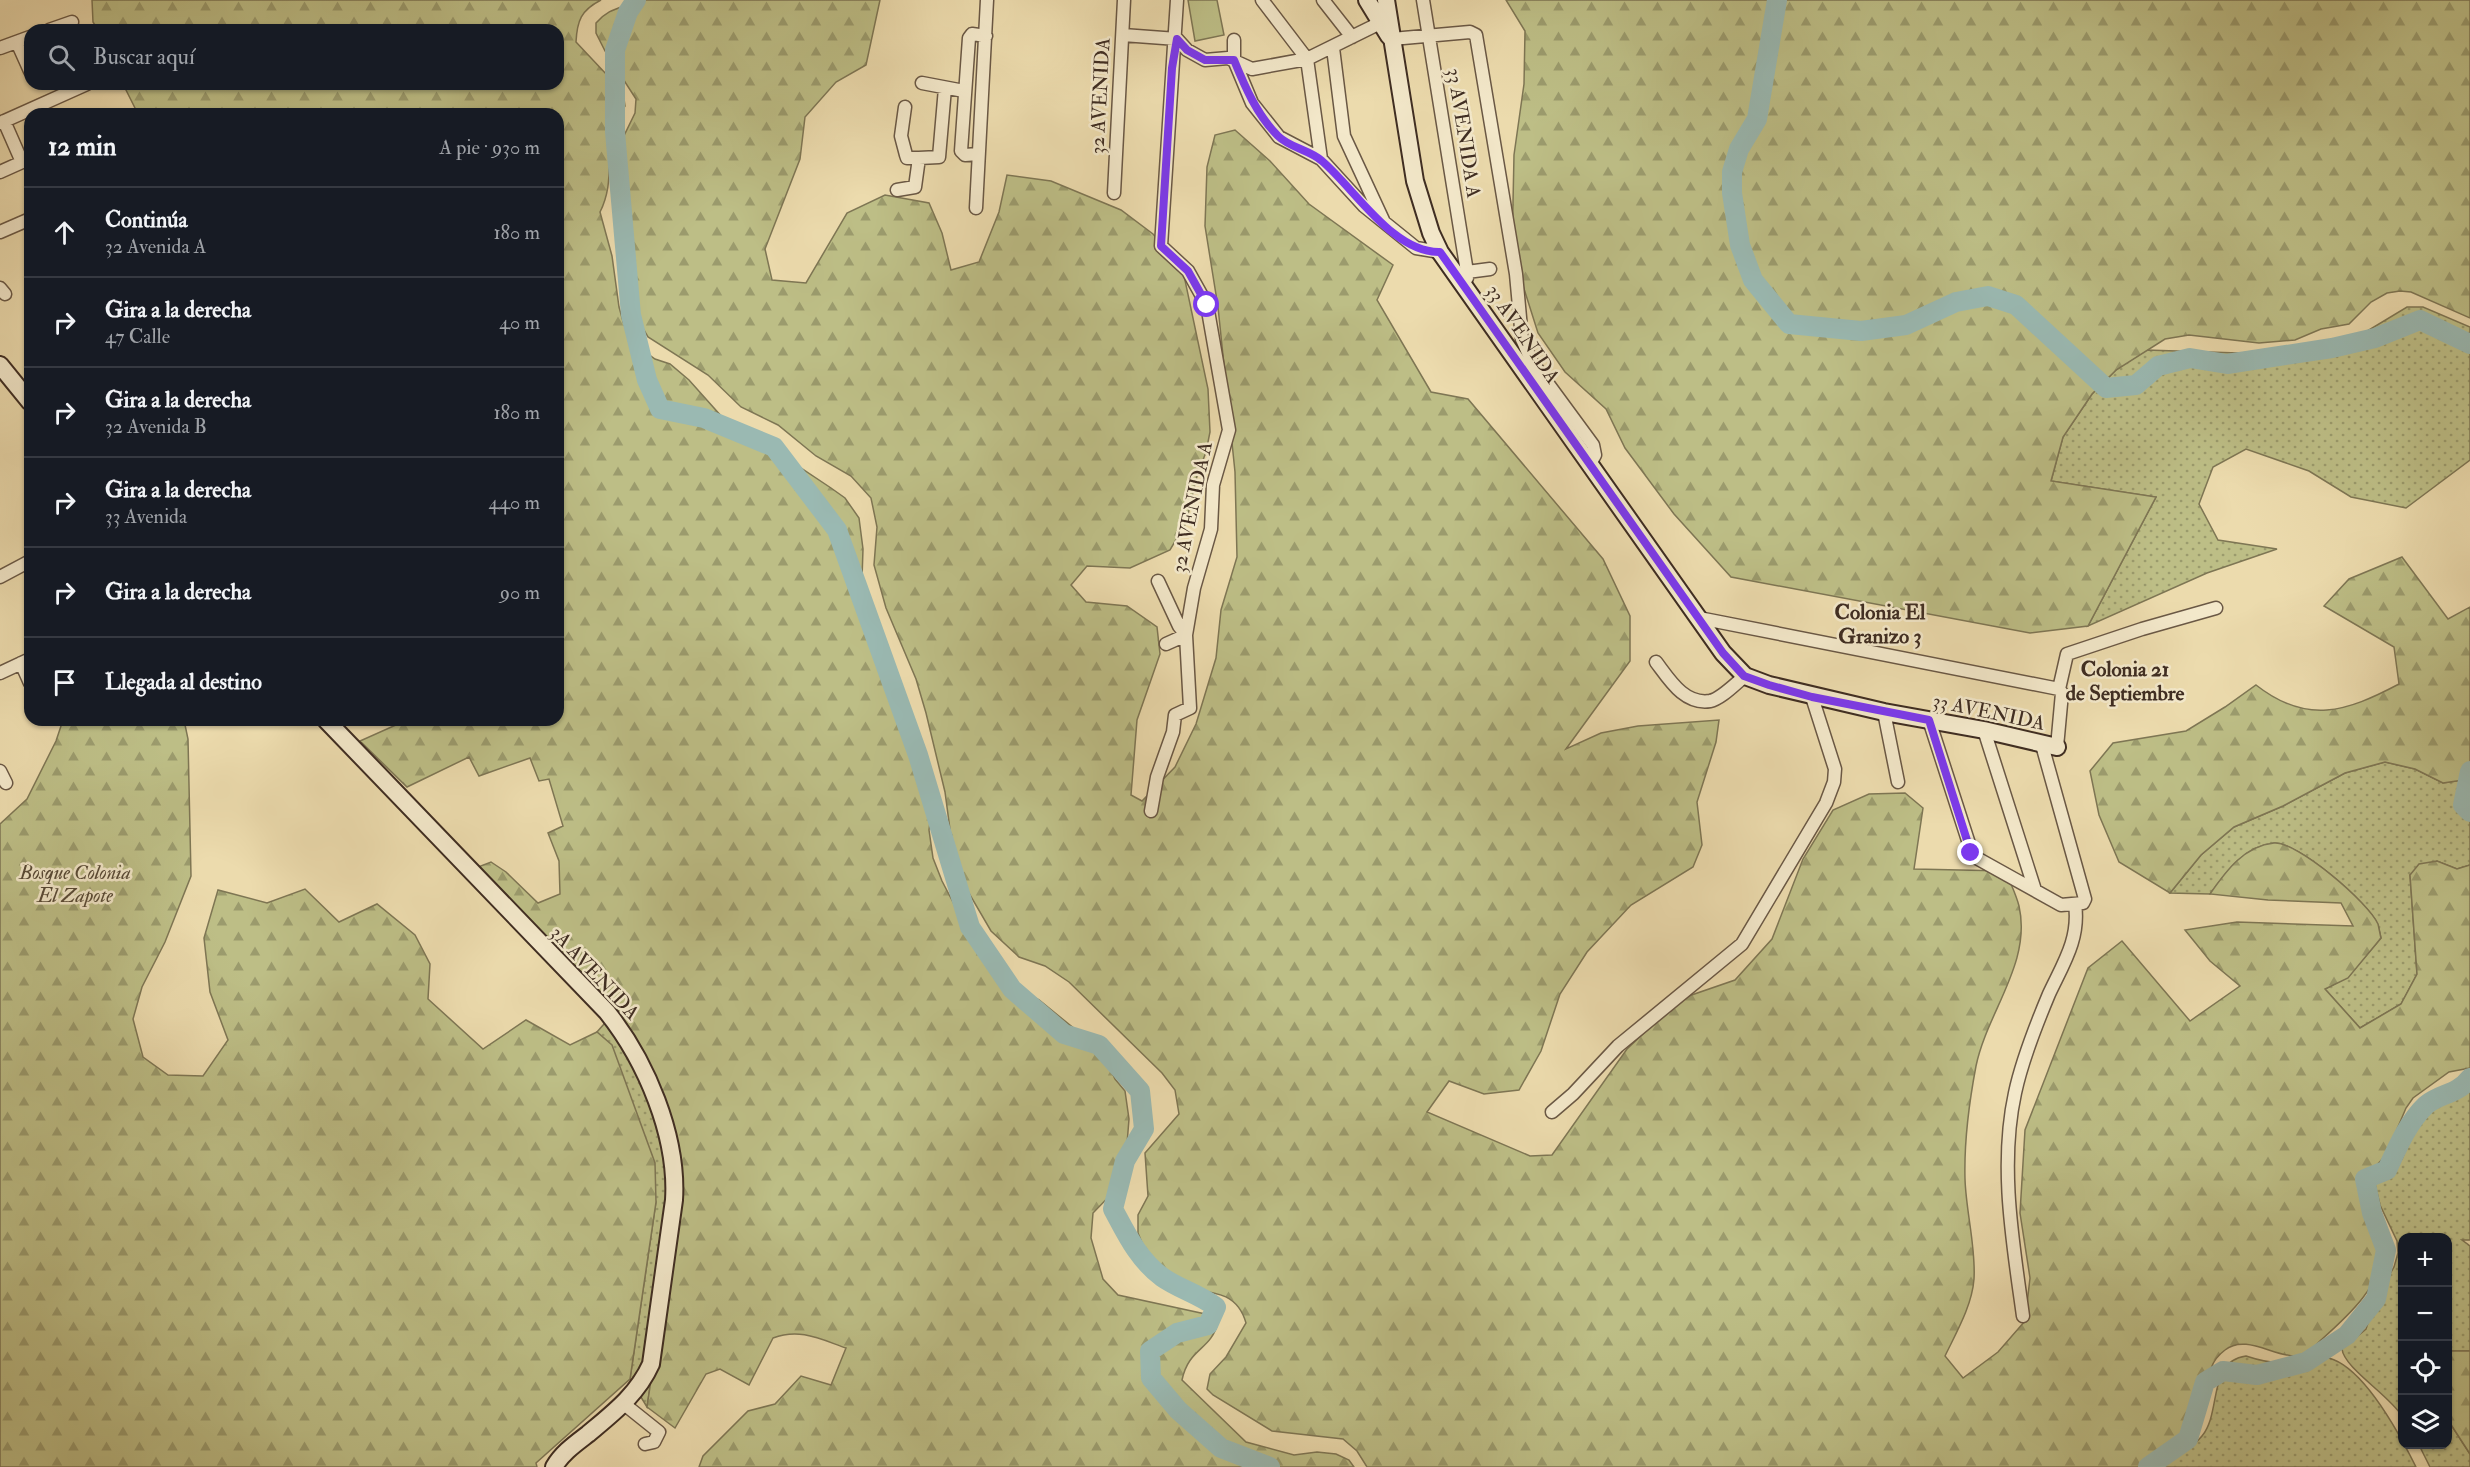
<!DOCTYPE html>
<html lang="es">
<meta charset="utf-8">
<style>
:root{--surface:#171b24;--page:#242831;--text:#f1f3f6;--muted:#9ea1a6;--line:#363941}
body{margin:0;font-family:"IM FELL Double Pica",serif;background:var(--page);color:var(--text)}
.controls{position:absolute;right:18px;bottom:18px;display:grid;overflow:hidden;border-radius:12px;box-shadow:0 2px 4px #0004}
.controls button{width:54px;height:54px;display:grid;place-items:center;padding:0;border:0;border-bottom:2px solid var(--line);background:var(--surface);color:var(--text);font:30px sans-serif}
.stop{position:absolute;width:18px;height:18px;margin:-14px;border:4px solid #7c3aed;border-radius:50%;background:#fff}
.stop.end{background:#7c3aed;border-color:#fff;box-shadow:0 2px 6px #0008}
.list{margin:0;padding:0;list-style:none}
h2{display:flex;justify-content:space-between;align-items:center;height:78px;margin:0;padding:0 24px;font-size:26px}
h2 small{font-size:20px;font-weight:400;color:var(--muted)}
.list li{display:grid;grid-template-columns:39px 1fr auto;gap:18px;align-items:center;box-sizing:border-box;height:90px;padding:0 24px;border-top:2px solid var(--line)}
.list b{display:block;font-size:22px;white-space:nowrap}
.list p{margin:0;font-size:20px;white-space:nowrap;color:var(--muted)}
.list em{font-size:20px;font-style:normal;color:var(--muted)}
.icon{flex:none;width:33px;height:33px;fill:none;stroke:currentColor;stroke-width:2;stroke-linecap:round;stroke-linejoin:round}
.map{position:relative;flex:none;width:2470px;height:1467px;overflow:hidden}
.search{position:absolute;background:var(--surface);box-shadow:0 2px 4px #0004;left:24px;top:24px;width:540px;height:66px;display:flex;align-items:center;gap:15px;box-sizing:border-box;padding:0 21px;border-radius:18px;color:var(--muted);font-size:22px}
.panel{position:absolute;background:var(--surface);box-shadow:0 2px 4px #0004;left:24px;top:108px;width:540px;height:618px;border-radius:18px}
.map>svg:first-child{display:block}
.grass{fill:url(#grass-dots);stroke:#7e7654;stroke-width:1.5}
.forest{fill:url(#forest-firs);stroke:#7e7654;stroke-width:1.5}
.pitch{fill:#bdbe86;stroke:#7e7654;stroke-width:1.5}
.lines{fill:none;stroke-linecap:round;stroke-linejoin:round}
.river{stroke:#9ab9b2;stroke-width:20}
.street-casing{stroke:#6a5845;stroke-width:15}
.secondary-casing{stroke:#3f2d22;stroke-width:20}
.street{stroke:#f3e8ca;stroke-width:12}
.secondary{stroke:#f3e8ca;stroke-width:16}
.route{stroke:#7c3aed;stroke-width:8}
.labels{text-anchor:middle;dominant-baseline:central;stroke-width:5;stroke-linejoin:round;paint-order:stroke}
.street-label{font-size:20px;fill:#3f2d22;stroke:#f3e8ca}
.park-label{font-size:20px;font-style:italic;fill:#584a36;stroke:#f3e8ca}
.neighbourhood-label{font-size:21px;font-weight:bold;fill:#3f2d22;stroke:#f3e8ca}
</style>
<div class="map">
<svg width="2470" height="1467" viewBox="0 0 2470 1467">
<defs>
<pattern id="grass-dots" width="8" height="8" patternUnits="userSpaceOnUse" patternTransform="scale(1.5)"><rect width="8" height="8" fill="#bdbe86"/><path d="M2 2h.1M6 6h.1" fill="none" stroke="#9b9b6d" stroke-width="1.8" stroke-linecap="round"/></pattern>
<pattern id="forest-firs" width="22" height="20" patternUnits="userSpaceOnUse" patternTransform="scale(1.5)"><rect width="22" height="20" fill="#bdbe86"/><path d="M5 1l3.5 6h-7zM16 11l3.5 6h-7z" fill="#9b9b6d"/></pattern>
</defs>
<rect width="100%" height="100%" fill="#ecdbad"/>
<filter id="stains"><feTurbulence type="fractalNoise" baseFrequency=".00333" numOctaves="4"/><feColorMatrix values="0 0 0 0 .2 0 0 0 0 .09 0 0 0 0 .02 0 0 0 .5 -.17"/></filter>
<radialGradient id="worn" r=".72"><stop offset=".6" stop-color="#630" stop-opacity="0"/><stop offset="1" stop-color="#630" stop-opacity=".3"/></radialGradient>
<path class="grass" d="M2407,307H2423L2470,327V460L2406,508L2351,497L2309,471L2246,449L2213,467L2199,504L2218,540L2277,549L2207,573L2088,626L2156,497L2051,481L2063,437L2092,394L2116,370L2146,350L2270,354L2292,352L2364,333Z
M2385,762L2415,769L2443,783L2470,779V865L2457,869L2437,861L2410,875L2417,974L2401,1004L2360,1028L2325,989L2348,977L2381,938C2380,934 2379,929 2378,925C2369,903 2297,841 2274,843C2244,846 2226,872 2210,894L2170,893L2201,855L2234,827L2283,806L2345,773Z
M612,1015L649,1065L676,1212L647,1407L630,1379L656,1202L597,1032Z
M2470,1079V1240H2462L2470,1246V1351H2448V1238H2402V1416C2389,1395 2344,1368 2342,1349L2366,1329L2376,1298L2394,1267L2398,1253L2397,1241L2380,1205L2375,1184L2402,1159L2424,1101L2441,1090Z
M2246,1356C2258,1360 2270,1363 2283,1363C2296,1362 2315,1355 2329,1358C2365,1368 2401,1437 2416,1467H2161C2173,1456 2192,1449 2202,1436C2222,1412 2207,1361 2246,1356Z
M2448,1420L2470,1454V1467H2430L2419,1445L2448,1444Z"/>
<path class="forest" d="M92,0H601C581,10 577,21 576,42L623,92L625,106C598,145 619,174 600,212L612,256L619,307L624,325L640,348L655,359L670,364L689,380L731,427L750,434L831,488L845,498L859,518L863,549L862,579L879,660L889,696L921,773L931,814L929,830L933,858L942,881L980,954L1004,982L1039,1000L1102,1051L1115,1079L1125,1091L1129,1119L1124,1181L1093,1213L1091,1238L1103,1279L1118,1295L1210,1315L1218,1322C1211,1351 1189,1347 1182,1380L1246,1442L1294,1455L1317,1452L1336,1454L1349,1460L1354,1467H699L703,1456L748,1411L775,1404L801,1376L831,1385L846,1348C820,1339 800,1328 773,1338L749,1385L720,1369L706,1374L675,1428L647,1407L676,1212L649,1065L478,867L491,862L506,872L538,903L560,894L559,861L548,833L563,826L549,779L539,781L530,758L479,776L469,757L407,787L360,741L407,720H558V114H138L123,84H558V30H98L93,22Z
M639,0H880L866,65L836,82L805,117L800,159L765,249L772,280L806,283L847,213L885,195L929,203L942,233L951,270L979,262L999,212L1007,175L1051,181L1121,210L1153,234L1182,266L1208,389L1210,432L1206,452L1197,476L1186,523L1170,550L1130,568L1087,566L1071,585L1086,602L1127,606L1157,627L1160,654L1137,720L1131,795L1142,801L1175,767L1196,724L1216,658L1221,610L1237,557L1235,472L1218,307L1205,226L1207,167L1215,135L1235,130L1270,161L1309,204L1393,265L1377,300L1431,392L1468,399L1603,559L1630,616V661L1566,749L1601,733L1638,726L1719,720L1716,742L1697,802L1702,845L1693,867L1631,905L1587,952L1560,994L1541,1051L1519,1090L1484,1094L1449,1081L1427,1112L1530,1156L1552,1155L1627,1049L1680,999L1735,980L1772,939L1803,859L1833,810L1869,794L1905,793L1923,808L1914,869L2006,871C2010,883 2016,894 2019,906C2032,963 1987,1012 1976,1066C1969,1103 1964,1142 1965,1179C1966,1212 1976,1247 1974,1279C1972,1306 1956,1333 1945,1356L1963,1378L1998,1352L2025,1321L2030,1278L2020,1213L2025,1130L2088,968L2122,941L2190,1021L2240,986L2210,961L2185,930L2237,922L2353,926L2341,903L2268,900L2210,894C2226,871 2244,846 2274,843C2297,841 2369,903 2378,924C2379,928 2380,934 2381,938L2348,978L2325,989L2360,1028L2401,1004L2417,974L2410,875L2419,864L2437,861L2457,869L2470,865V1068L2449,1072L2413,1098L2406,1108L2386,1155L2364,1179C2367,1201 2384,1222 2384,1244C2384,1284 2348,1316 2321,1340C2313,1348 2308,1356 2295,1356C2273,1356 2245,1334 2225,1350C2201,1368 2212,1390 2203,1413C2194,1437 2162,1451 2143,1467H1367L1357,1451L1343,1439L1272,1431L1213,1395L1207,1389L1210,1374L1226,1357L1246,1323C1234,1280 1191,1297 1158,1281L1138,1233V1215L1148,1196L1145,1153L1179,1114L1175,1090L1162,1073L1069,982L1045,966L1019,957L991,931L963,883L953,852L945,792L926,713L916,679L886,608L874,565L877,527L871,498L851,476L816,456L778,425L741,407L708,375L648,337L638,320L630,301L616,203L620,144L635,113L636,99L605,51L596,33V23C610,7 621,9 639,0Z
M1506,0H2470V318L2411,292L2400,291L2387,293L2371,302L2349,324L2321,329L2295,340L2259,343L2189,335L2165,339L2116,370L2092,394L2063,437L2051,481L2156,497L2088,626L2030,633L1731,577L1674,514L1625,448L1606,409L1565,372L1538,333L1512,251L1514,155L1524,84L1525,31Z
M2402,557L2448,619L2470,607V779L2443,783L2415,769L2385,762L2345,773L2283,806L2234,827L2201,855L2170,893L2119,862L2099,815L2090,771L2113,743L2186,731L2225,707L2256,685C2307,725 2346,712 2399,684L2394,647L2324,606L2349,579Z
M63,720H184L188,739L191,876L165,942L142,987L133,1019L143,1057L168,1075L203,1076L228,1040L210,992L204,938L218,890L267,903L305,889L339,922L377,904L415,935L430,964L428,999L483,1049L526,1020L570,1045L597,1032L612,1045L655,1163L656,1202L630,1379L536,1463L537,1467H0V824L27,799L56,741Z
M2448,1351H2470V1454L2448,1420Z"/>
<path class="pitch" d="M1188,0H1217L1224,35L1195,41Z"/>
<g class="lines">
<path class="river" d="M636,0L628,12L615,50V132L631,315L647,380L660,409L704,418L774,447L837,530L918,755L970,927L1012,989L1064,1034L1099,1045L1140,1091L1144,1129L1125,1161L1113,1209C1127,1235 1138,1259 1162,1277C1179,1289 1199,1294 1216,1307L1208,1325L1177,1333L1150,1351L1151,1378L1178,1410L1221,1448L1270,1467
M1777,0L1757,119L1739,149L1732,172V193L1740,245L1753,280L1789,324L1861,331L1906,325L1956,302L1988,296L2016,305L2106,388L2136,385L2158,366L2190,358L2227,364L2332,348L2375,338L2420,320L2470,344
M2470,771L2463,805L2470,812
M2148,1467L2188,1439L2205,1382L2223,1371L2257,1375L2306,1362L2347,1335L2376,1299L2386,1250L2372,1213L2365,1179L2387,1170C2397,1148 2408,1122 2426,1105C2440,1093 2457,1095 2470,1078"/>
<defs>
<path id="street" d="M1262,0L1307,59L1321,159
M1323,0L1352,37
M1423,0L1467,272
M49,30L72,22
M1123,35L1177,39L1187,50L1205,60L1228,58L1252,69L1307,59L1380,23
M1392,39L1470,32L1476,35L1516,274L1522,339L1532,362L1593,445L1595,455L1589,466
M1234,40V60L1252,103L1279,137L1321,159L1364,206L1416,248L1440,252
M17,42L30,71
M0,48L30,37
M1333,48L1344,136L1383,220
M922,83L964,91
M905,107L901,136L906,155L907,158H919
M4,121L22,162
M0,123L87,84
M978,154L965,155L961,151L969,38L972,34L986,36
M0,172L29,159
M897,190L915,187L919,158L939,157L945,88
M1114,193L1124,0
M976,208L987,0
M0,232L30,219
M1467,278V272L1490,269
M0,288L5,294
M0,577L30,561
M1158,581L1179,626L1186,635L1166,644
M1699,618L2059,689L2062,693L2057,747
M1656,662C1669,679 1684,705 1710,701C1721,699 1736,683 1745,676
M21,663L30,683
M0,673L30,659
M2059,689L2067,654L2142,629L2216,608
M1884,712L1898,782
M1929,720L1973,856L2061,905L2083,903L2085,899L2042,745
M1984,730L2035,890
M0,771L6,783
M1151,811L1157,777L1173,732L1175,715L1190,708L1186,635L1194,588L1211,529L1213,485L1229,430L1207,305L1188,271L1161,246L1177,0
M1552,1112L1573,1094L1618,1046L1742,944L1826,803L1834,782L1835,769L1812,697
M2023,1316C2013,1243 1999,1166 2015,1093C2022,1060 2036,1025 2049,994C2063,964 2080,939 2075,904
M624,1404L659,1432L654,1442L645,1444"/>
<path id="secondary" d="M1367,0L1389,36
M1386,0L1415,181L1431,233L1440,252L1723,653L1745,676L1769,685L1884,712L1984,730L2057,747
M0,365L30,402
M326,720L607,1012C646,1061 678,1136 674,1200L651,1364C637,1395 613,1413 588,1434C575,1444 562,1453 554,1467"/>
</defs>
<use href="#street" class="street-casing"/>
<use href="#secondary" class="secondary-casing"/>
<use href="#street" class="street"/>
<use href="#secondary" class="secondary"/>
</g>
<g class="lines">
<path class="route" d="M1207,305L1188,271L1161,246L1172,68L1177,39L1187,50L1205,60H1234C1245,87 1257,115 1278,136C1290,148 1310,150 1322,161C1355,189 1393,253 1440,252L1723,653L1744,676L1769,685L1812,697L1929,720L1971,853"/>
</g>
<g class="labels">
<g class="street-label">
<text transform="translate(1100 96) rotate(-87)">32 AVENIDA</text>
<text transform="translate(1464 133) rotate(81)">33 AVENIDA A</text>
<text transform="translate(1523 334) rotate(56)">33 AVENIDA</text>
<text transform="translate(1192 507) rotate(-78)">32 AVENIDA A</text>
<text transform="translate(1989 712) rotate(12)">33 AVENIDA</text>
<text transform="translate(595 973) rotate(47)">3A AVENIDA</text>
</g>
<g class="park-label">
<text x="75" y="872">Bosque Colonia<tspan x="75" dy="23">El Zapote</tspan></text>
</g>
<g class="neighbourhood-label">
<text x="1880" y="612">Colonia El<tspan x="1880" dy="24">Granizo 3</tspan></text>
<text x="2125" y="669">Colonia 21<tspan x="2125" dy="24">de Septiembre</tspan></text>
</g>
</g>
<rect width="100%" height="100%" filter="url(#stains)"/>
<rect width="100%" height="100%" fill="url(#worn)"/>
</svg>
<div class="controls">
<button>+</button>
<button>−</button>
<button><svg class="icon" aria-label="locate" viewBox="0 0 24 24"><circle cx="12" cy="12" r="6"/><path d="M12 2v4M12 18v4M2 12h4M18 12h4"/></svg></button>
<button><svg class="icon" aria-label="layers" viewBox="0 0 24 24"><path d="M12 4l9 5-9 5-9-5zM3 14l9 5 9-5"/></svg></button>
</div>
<div class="stop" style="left:1207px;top:305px"></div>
<div class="stop end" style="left:1971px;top:853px"></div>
<div class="search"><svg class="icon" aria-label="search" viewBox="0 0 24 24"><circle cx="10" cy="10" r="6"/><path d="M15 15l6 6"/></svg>Buscar aquí</div>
<section class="panel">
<h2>12 min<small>A pie · 930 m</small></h2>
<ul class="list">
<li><svg class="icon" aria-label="ahead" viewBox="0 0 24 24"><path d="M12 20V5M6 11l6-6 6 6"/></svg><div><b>Continúa</b><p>32 Avenida A</p></div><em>180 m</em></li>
<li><svg class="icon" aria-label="right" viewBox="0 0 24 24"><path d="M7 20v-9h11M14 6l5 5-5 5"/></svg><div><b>Gira a la derecha</b><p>47 Calle</p></div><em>40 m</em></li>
<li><svg class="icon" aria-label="right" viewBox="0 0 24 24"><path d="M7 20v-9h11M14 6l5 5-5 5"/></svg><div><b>Gira a la derecha</b><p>32 Avenida B</p></div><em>180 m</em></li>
<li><svg class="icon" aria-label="right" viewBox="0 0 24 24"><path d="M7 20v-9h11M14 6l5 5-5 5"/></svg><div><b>Gira a la derecha</b><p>33 Avenida</p></div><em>440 m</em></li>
<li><svg class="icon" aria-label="right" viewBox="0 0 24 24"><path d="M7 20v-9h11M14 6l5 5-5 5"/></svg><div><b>Gira a la derecha</b></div><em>90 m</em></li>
<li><svg class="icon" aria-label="arrive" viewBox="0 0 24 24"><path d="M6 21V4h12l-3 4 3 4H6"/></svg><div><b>Llegada al destino</b></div></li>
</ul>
</section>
</div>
